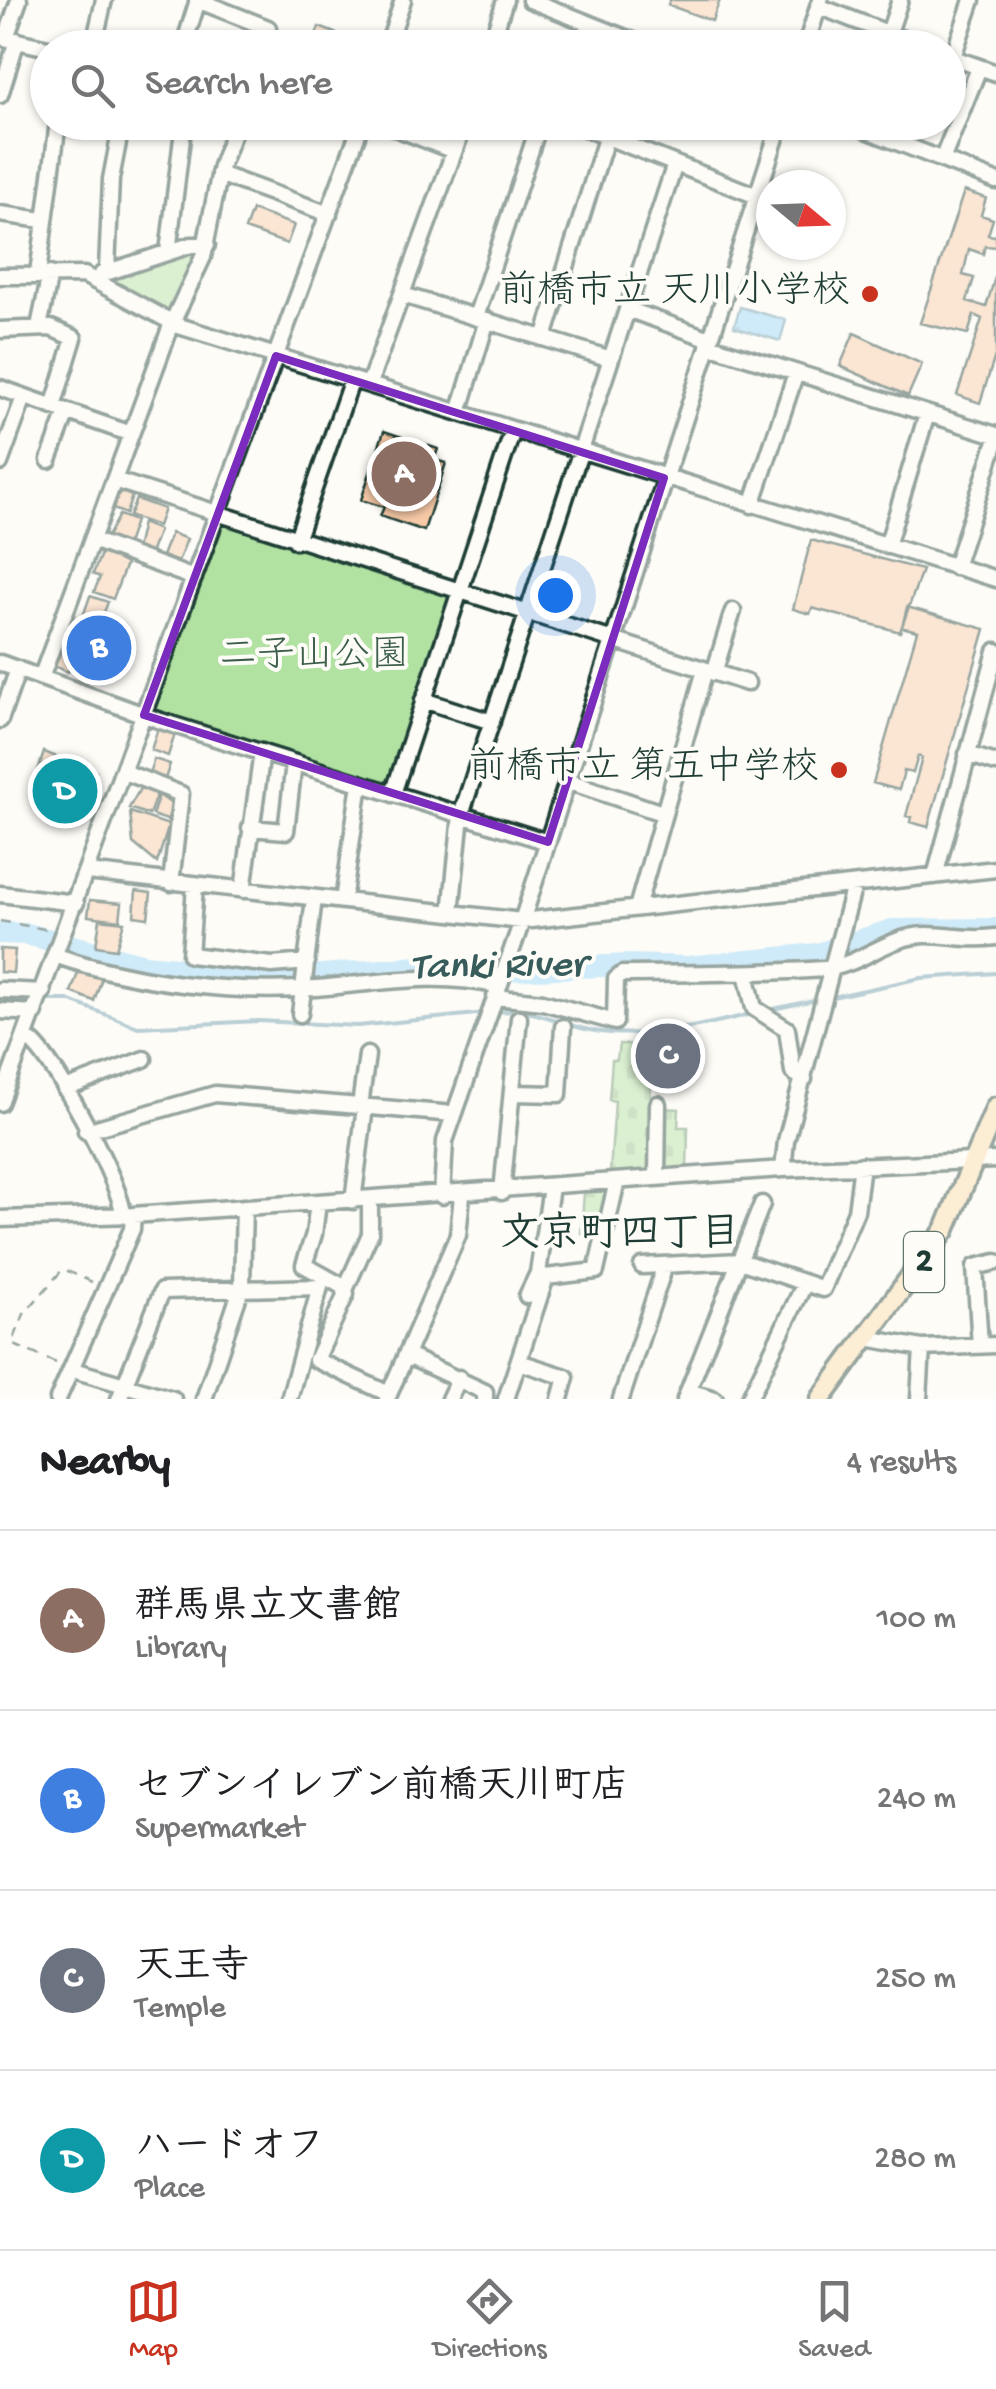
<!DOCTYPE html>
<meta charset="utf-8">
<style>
:root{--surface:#fff;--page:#f6f6f6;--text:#202124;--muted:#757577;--line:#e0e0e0;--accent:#c8321e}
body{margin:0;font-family:"Gochi Hand","Klee One",sans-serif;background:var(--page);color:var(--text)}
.compass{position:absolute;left:756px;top:170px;width:90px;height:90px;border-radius:50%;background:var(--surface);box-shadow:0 2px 8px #0004;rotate:109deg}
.you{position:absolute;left:555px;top:595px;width:35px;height:35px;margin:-25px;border:8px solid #fff;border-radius:50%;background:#1a73e8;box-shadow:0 0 0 15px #1a73e833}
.badge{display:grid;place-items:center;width:65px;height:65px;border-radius:50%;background:var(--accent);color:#fff;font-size:32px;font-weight:700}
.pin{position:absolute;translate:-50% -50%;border:5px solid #fff;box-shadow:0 2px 10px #0006}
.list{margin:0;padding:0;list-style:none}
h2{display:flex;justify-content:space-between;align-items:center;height:130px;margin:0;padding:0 40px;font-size:42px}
h2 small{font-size:32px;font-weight:400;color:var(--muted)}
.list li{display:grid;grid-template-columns:65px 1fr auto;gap:30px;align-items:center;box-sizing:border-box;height:180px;padding:0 40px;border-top:2px solid var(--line)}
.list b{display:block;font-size:38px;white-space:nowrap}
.list p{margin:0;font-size:32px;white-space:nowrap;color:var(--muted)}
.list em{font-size:32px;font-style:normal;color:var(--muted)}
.icon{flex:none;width:55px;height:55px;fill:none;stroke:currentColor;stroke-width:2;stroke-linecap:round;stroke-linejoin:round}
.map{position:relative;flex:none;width:996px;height:1399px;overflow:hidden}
.search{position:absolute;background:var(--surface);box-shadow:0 2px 8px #0004;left:30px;right:30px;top:30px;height:110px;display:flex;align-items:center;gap:25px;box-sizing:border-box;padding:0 35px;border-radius:55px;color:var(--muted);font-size:38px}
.sheet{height:850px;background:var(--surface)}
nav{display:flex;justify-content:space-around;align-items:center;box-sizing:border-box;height:140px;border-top:2px solid var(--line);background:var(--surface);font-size:28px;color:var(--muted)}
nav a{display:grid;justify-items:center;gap:5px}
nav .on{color:var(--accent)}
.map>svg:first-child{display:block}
.cemetery{fill:url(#cemetery-stones);stroke:#68906b;stroke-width:2.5}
.green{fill:#b1e2a2;stroke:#68906b;stroke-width:2.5}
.water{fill:url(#water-ripples);stroke:#6799aa;stroke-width:2.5}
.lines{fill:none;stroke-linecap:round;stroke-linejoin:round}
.stream{stroke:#6799aa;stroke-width:4}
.river{stroke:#97d6f9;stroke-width:22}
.building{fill:#f8caa7;stroke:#1f3d34;stroke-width:2.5}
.minor-casing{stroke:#1f3d34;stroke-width:21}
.major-casing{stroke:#1f3d34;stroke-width:25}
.path{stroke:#1f3d34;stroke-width:2.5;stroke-dasharray:10 8;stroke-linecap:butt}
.minor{stroke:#fdfcf7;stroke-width:14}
.major{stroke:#fbddab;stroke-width:18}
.marked{fill:none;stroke:#7b2cbf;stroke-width:8;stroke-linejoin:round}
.poi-dot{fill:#c8321e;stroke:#fdfcf7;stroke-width:4}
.labels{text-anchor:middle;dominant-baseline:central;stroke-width:8;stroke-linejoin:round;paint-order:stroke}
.shield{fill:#fdfcf7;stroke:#62766e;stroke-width:2.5}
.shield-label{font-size:35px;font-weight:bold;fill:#1f3d34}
.poi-label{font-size:38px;fill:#1f3d34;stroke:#fdfcf7;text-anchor:end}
.park-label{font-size:38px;fill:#3c5e4a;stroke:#fdfcf7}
.water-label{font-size:40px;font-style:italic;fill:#375c5b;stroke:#fdfcf7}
.neighbourhood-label{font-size:40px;font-weight:bold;fill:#1f3d34;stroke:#fdfcf7}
</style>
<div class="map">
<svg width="996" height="1399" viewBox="0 0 996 1399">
<defs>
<pattern id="cemetery-stones" width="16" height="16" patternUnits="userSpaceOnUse" patternTransform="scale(2.5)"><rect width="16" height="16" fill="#b1e2a2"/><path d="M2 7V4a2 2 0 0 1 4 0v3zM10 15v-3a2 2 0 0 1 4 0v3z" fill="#98c38c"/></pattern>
<pattern id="water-ripples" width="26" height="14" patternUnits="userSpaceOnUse" patternTransform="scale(2.5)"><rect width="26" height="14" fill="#97d6f9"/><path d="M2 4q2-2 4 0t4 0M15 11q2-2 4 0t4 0" fill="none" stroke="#7bafca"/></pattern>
</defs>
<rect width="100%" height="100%" fill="#fdfcf7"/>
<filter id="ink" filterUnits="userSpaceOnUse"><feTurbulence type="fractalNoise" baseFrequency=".01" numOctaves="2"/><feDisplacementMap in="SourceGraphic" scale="20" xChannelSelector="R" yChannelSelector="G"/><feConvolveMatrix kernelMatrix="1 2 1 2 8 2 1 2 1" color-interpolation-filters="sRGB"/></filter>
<g filter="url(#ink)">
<path class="cemetery" d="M619,1044L650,1045L652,1171L610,1173L615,1101L609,1100L612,1060H617Z
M661,1108L679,1109L678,1127H688L687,1169L659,1170Z
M608,1191L600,1239L581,1233L584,1193Z"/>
<path class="green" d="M194,253L197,257L172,308L165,310L115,281L116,276Z
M216,516L460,592L393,794L144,715Z"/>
<path class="water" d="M740,307L786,320L780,341L734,327Z"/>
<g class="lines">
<path class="stream" d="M828,998L921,978L996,973
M42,1000H68L138,1027L259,1021L358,1026L486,1013
M0,1001L32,1000
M769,1010L819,999
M495,1012C546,1007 557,1027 601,1032C650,1038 707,1025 755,1013"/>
<path class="river" d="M0,933L27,934L144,965L287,978L418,967L484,971L628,965L687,967L818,954L892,930L996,929"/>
</g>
<path class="building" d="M670,0H720L712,21L668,5Z
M319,27L367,45L366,48L311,47Z
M964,191L986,198L981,215L993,219L988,235L996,236V247L985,246L983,254L969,249L963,275L974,278L967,301L986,307L996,274V353L980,403L957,395L982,319L974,315L968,334L920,323Z
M252,210L294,225L287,244L245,229Z
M854,333L922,364L908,396L840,366Z
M384,431L438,449L434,460L446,463L424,531L380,516L384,507L361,500Z
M117,490L132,496L126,514L111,508Z
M136,499L164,509L158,526L129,516Z
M119,515L135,521L126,547L105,540Z
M142,523L159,530L150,554L136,549Z
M171,533L187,539L178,562L162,556Z
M811,540L922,570L900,632L812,608L810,614L793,609Z
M102,551L126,564L113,599L94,592L100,577L93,574Z
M90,596L108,602L98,628L81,622Z
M907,607L985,629L928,827L910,822L911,817L906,816L922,758L918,756L913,773L904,771L899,790L873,783L917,631L902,627Z
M77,627L92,633L84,655L69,650Z
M99,632L116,638L101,681L84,674Z
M60,649L75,654L68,672L54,666Z
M158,728L175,734L168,756L151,750Z
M44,752L96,772L80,814L39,799L45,782L35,780Z
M154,759L170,764L165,779L149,773Z
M141,787L157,793L149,815L129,808Z
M159,795L173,805L167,820L152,815Z
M130,812L169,825L157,863L133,843Z
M136,891L151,893L148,918L134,916Z
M90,900L122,903L120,920L88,916Z
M100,919L124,922L116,949L96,946Z
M0,949L15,950L13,973L0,972Z
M79,970L102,978L94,1001L71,992Z
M653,1039L684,1040V1071H676V1077H661V1071H652Z"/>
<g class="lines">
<defs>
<path id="minor" d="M197,0L268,28L264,48
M530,0L651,48
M818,6L926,48
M889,33L900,0
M7,35L19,0
M0,37L48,48
M93,48L104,0
M183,48L198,0
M387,48L403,0
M490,48L505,0
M805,48L820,1
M948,56L996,73
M953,57L972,0
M0,95L17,40
M380,122L454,151
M569,122L757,196
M846,122L996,181
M942,160L979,68
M219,174L329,214
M0,214L43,220
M168,252L184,122
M107,270L111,179L122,122
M38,274L58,122
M102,274L191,245H207
M0,276L84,275L179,326L996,579
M403,295L611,359
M627,309L710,339
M476,317L540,122
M39,327L50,274
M0,330L51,328L74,338L53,407
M544,338L611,122
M708,345L996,435
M369,384L465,122
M0,388L131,434
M459,413L487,320
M49,460L67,412
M0,463L24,397
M114,480L747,683
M752,505L796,373
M92,540L194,578
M296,541L352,379
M887,546L927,414
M955,567L996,441
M0,663L161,721L548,842
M714,673L733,611
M41,678L172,323L203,257L221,166L237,122
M423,700L492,722
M0,720L18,669
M967,754L996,763
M124,772L181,794L171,883
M567,781L662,813
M393,794L513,430
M250,828L286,831L294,763
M87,872L522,921L996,869
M935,876L996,651
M195,886L190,955L272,965L307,962
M243,890L262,752
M0,894L76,903
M343,901L360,783
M637,908L705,670
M451,913L461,815L675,164
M57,956C136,983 233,994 316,988C379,983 436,971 499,986
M746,973L754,1008L787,1029L793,1072L804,1079
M0,990L43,992
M495,997L543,1002L615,1022L616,979L622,974C689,973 756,974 824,969C860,966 888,935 927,935C952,935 969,941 996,937
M0,1011L35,1013
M300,1014L314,898
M26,1038C50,1048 123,1187 123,1215
M65,1089L144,1059
M512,1093L559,1094L563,1027
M0,1103L362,122
M360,1106L367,1055
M86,1131L215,1094L454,1114
M783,1169L786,1141L854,885
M657,1178L658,1104
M502,1192L519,1018
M442,1196L445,1141L522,921L781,122
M353,1201L365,1107
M318,1203L314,1234L304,1265L342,1286L346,1294L316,1360L389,1394
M0,1219L133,1215L783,1169L996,1160
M642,1266L740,1261L823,1289L856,1211L862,1165
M546,1277L596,1271L617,1181
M345,1290L370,1234V1201
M527,1296L538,1273L551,1187
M867,1338L922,1348L996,1345
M980,1346L975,1267L996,1262
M406,1359L412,1358L485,1392V1399
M519,1362L566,1377L560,1399
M73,1370L173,1399
M688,1391L715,1399
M58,1399L132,1229L133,1215
M119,1399L162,1291L320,1287L289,1399
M204,1399L242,1286L244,1207
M387,1399L458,1235L462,1195
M449,1399L459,1378
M506,1399L546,1277L538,1273
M621,1399L665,1265
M685,1399L762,1204
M749,1399L804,1285
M919,1399L922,1348"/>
<path id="major" d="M821,1399L945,1230L996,1107"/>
</defs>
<use href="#minor" class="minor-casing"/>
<use href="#major" class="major-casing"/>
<path class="path" d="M0,921L50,930
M56,1363L12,1344L24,1314L63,1269L92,1282"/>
<use href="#minor" class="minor"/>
<use href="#major" class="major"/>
</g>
</g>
<path d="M0 0H996V1399H0ZM276,356L664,478L548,842L144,715Z" fill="#fdfcf7" fill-opacity=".55" fill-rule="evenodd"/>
<path class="marked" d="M276,356L664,478L548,842L144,715Z"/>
<g class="poi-dot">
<circle cx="870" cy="294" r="10"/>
<circle cx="839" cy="770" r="10"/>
</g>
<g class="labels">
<rect class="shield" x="904" y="1232" width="40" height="60" rx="8"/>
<g class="shield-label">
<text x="924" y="1262">2</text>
</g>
<g class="poi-label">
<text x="850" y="294">前橋市立 天川小学校</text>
<text x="819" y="770">前橋市立 第五中学校</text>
</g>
<g class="park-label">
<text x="314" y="658">二子山公園</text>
</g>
<g class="water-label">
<text transform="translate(498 968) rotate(-1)">Tanki River</text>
</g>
<g class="neighbourhood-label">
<text x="620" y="1236">文京町四丁目</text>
</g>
</g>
</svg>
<svg class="compass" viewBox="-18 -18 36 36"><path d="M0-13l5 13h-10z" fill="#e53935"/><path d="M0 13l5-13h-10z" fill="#757577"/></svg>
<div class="you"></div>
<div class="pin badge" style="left:404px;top:474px;background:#8d6e63">A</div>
<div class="pin badge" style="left:99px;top:648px;background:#3f7fe0">B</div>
<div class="pin badge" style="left:668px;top:1056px;background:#6b7280">C</div>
<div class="pin badge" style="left:65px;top:791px;background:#0f9aa8">D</div>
<div class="search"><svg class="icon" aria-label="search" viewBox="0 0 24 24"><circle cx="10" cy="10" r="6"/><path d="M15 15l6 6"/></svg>Search here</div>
</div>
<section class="sheet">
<h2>Nearby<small>4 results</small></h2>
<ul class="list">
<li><span class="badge" style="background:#8d6e63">A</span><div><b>群馬県立文書館</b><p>Library</p></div><em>100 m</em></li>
<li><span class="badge" style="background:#3f7fe0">B</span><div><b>セブンイレブン前橋天川町店</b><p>Supermarket</p></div><em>240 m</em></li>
<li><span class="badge" style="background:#6b7280">C</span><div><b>天王寺</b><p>Temple</p></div><em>250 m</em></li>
<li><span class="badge" style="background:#0f9aa8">D</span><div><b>ハードオフ</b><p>Place</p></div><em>280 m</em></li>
</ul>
</section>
<nav>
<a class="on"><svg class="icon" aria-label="map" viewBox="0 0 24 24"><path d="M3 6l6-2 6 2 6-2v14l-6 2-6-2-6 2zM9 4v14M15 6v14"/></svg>Map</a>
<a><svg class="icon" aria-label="directions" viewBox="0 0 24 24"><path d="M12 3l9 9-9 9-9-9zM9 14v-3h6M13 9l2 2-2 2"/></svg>Directions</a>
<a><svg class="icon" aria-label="saved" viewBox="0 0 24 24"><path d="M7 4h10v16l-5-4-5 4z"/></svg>Saved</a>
</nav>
